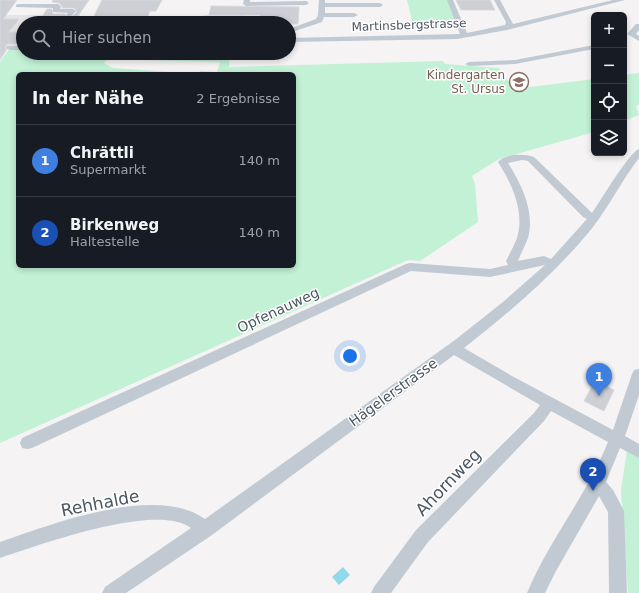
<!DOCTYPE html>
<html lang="de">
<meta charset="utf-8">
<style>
:root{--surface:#171b24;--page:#242831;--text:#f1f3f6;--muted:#9ea1a6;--line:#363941;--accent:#1a73e8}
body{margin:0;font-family:"DejaVu Sans",sans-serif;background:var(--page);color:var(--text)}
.controls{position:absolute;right:12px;top:12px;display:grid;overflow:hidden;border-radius:6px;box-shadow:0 2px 6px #0003}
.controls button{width:36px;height:36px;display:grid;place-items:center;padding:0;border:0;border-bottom:1px solid var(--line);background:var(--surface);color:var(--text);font:20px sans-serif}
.you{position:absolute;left:350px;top:356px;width:14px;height:14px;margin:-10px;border:3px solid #fff;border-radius:50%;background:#1a73e8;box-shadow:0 0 0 6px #1a73e833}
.badge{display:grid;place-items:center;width:26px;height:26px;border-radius:50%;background:var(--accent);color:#fff;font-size:13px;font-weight:700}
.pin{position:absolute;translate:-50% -33px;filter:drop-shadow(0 1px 2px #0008)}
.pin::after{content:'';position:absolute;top:21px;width:14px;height:12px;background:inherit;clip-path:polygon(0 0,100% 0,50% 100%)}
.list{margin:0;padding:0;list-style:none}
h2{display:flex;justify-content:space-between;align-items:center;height:52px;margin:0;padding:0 16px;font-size:17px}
h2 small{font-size:13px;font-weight:400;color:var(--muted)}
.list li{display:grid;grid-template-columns:26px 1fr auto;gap:12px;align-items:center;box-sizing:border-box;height:72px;padding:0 16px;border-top:1px solid var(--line)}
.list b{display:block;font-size:15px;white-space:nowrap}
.list p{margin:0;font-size:13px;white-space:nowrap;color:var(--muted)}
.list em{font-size:13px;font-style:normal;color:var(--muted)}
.icon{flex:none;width:22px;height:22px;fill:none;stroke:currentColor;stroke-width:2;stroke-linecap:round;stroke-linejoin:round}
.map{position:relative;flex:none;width:639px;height:593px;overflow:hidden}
.search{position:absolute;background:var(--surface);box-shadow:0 2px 6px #0003;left:16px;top:16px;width:280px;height:44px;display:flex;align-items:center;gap:10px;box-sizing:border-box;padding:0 14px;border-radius:22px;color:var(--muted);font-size:15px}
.panel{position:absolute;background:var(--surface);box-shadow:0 2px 6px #0003;left:16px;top:72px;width:280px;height:196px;border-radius:6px}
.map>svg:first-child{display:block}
.education{fill:#e6e4e5}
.green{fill:#c3f1d5;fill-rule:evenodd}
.water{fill:#90daee}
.building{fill:#cdcfd5;stroke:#d7d9de}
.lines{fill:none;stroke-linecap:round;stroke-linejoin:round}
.minor{fill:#c1cad2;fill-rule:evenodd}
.labels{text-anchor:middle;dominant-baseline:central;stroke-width:3;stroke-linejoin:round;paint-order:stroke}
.far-street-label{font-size:12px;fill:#4a5661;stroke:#fff}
.far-education-label{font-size:12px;fill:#785e54;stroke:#fff;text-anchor:end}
.street-label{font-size:14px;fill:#4a5661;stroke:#fff}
.near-street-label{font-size:17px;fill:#4a5661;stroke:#fff}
</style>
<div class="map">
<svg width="639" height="593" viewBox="0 0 639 593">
<rect width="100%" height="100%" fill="#f5f3f3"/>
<path class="education" d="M0,15H80L75,23H23V46H10L0,61Z
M204,15H246L245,17H251V23H202Z"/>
<path class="green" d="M407,0H448L459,28H414Z
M10,48H23V53L230,54L229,67L443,61L445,64L499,68L514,89L594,79V132L499,159L472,176L475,184L478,222L420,261L408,260L0,443V62ZM107,59L220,62L217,72L200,71L199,74H294V266H18V74H198L113,68L104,63Z
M639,73V105L636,106L639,115L624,121V75Z
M627,450L639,457V593H628L621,490Z"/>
<path class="water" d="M343,567L350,575L339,585L332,577Z"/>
<path class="building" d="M0,0H17L3,19H19L9,32H23V44H7L5,47L6,50L0,59Z
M53,0H89L73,23H38L47,9H52L53,14H65L70,18L77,12L74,8H62V6L59,3L52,2Z
M102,0H162L156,11H150L147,18H93Z
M456,0H490L495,10H461Z
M211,6L299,7L298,24L257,23L260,15H209Z
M595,381L614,390L604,411L584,401Z"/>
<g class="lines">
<path class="minor" d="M244,0H250V2L306,1L309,3L306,5L246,6L243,4Z
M319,0H325V3H380L383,5L380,7H325V13H354L358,15L354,17H324L322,22L289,33V29L316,19L318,15Z
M447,0H453L467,33L505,25L506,22L494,0H500L513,24L613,0H625L507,30L457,39L289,42V38L460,34Z
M18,4H58L61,6L60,9H73L76,11L70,17L66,15L68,13L53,12V8L16,7V5Z
M636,24H639V30L636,34L639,36V41L627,34Z
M594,45V49L515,64L469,66L465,64L469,62L515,60Z
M7,46H23V50H10L6,48Z
M126,53H238L216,58L130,55Z
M639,149V158C622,180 610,205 593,227C556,273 510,312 464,348L512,376L613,430L632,374L634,370L639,369V395L625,436L639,444V458L620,448L606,482L613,490L624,511L627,593H609L608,512L599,496L556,571L545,593H527C549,540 587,495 608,442L551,411L544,421L428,542L391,593H371L374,587L416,530L534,413L540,405L454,355L212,535L126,593H102L105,587L191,528C156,502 40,545 0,558V542C52,524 157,484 205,519L455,340L503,302L545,265L490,277L411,271L32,448L27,449L22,448L20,443L22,438L406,264L410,263L490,269L508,265L506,261C510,253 514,246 517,238C525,212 512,184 498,162C506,153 524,154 534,157L592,213C600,202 629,152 639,149ZM522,160L528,161L583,217L587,219L551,259L544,256L518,261C521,253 525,246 528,238C535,212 522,185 508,163Z"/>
</g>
<defs>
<symbol id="school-ring" viewBox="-11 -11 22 22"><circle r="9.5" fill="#fff" stroke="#8d6e63" stroke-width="1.5"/><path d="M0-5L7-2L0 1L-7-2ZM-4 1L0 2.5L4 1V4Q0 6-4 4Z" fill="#8d6e63"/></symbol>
</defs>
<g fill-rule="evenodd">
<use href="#school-ring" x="508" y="71" width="22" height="22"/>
</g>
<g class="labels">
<g class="far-street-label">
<text transform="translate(409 25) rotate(-2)">Martinsbergstrasse</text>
</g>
<g class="far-education-label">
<text x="505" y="75">Kindergarten<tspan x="505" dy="14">St. Ursus</tspan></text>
</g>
<g class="street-label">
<text transform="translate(278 310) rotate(-25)">Opfenauweg</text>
<text transform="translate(393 392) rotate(-36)">Hägelerstrasse</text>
</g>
<g class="near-street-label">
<text transform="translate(448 482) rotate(-46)">Ahornweg</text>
<text transform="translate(100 503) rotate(-11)">Rehhalde</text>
</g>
</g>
</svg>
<div class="controls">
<button>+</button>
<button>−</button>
<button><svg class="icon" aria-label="locate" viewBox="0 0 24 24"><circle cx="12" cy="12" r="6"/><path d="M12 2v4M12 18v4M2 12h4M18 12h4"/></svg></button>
<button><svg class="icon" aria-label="layers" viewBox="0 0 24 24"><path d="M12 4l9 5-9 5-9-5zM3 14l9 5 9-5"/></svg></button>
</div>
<div class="you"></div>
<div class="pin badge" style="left:599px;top:396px;background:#3f7fe0">1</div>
<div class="pin badge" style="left:593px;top:491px;background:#1a4fb4">2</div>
<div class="search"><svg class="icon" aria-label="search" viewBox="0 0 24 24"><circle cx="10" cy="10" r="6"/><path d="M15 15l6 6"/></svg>Hier suchen</div>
<section class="panel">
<h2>In der Nähe<small>2 Ergebnisse</small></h2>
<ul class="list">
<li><span class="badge" style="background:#3f7fe0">1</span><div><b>Chrättli</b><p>Supermarkt</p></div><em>140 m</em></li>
<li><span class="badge" style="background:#1a4fb4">2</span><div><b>Birkenweg</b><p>Haltestelle</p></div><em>140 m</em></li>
</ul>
</section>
</div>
